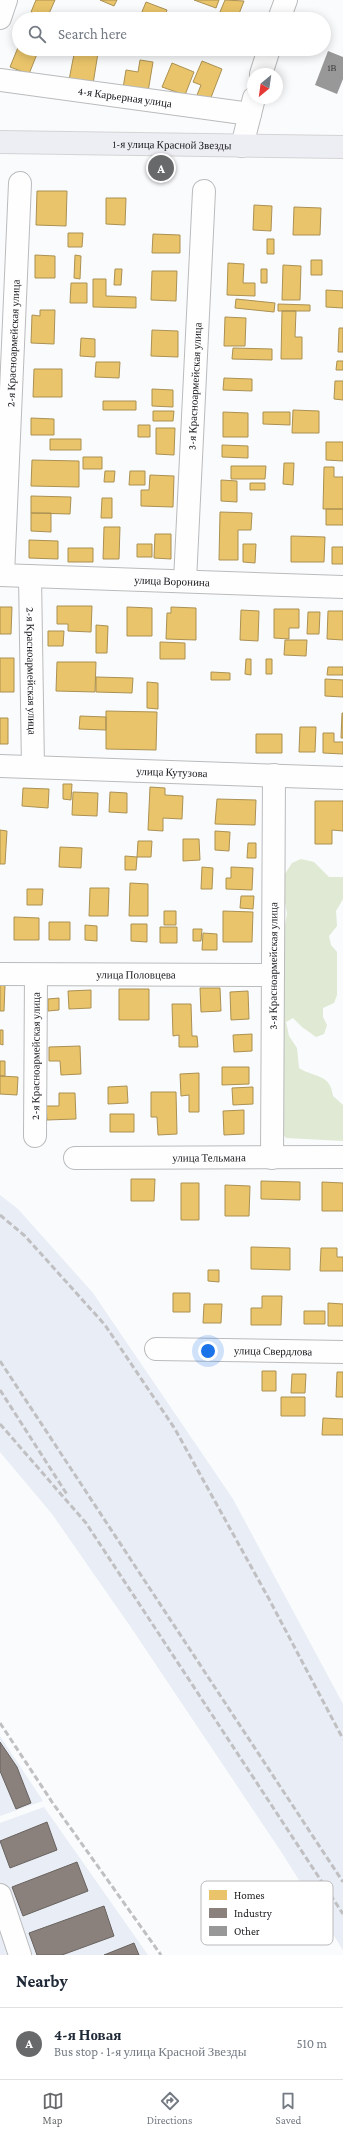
<!DOCTYPE html>
<meta charset="utf-8">
<style>
:root{--surface:#fff;--page:#f2f2f3;--text:#1f2937;--muted:#747a83;--line:#e0e1e3;--accent:#68696b}
body{margin:0;font-family:"Crimson Pro",serif;background:var(--page);color:var(--text)}
.compass{position:absolute;left:247px;top:68px;width:36px;height:36px;border-radius:50%;background:var(--surface);box-shadow:0 2px 10px #0003;rotate:209deg}
.you{position:absolute;left:208px;top:1351px;width:14px;height:14px;margin:-10px;border:3px solid #fff;border-radius:50%;background:#1a73e8;box-shadow:0 0 0 6px #1a73e833}
.badge{display:grid;place-items:center;width:26px;height:26px;border-radius:50%;background:var(--accent);color:#fff;font-size:13px;font-weight:700}
.pin{position:absolute;translate:-50% -50%;border:2px solid #fff;box-shadow:0 1px 4px #0006}
.list{margin:0;padding:0;list-style:none}
h2{display:flex;justify-content:space-between;align-items:center;height:52px;margin:0;padding:0 16px;font-size:17px}
h2 small{font-size:13px;font-weight:400;color:var(--muted)}
.list li{display:grid;grid-template-columns:26px 1fr auto;gap:12px;align-items:center;box-sizing:border-box;height:72px;padding:0 16px;border-top:1px solid var(--line)}
.list b{display:block;font-size:15px;white-space:nowrap}
.list p{margin:0;font-size:13px;white-space:nowrap;color:var(--muted)}
.list em{font-size:13px;font-style:normal;color:var(--muted)}
.icon{flex:none;width:22px;height:22px;fill:none;stroke:currentColor;stroke-width:2;stroke-linecap:round;stroke-linejoin:round}
.map{position:relative;flex:none;width:343px;height:1955px;overflow:hidden}
.search{position:absolute;background:var(--surface);box-shadow:0 2px 10px #0003;left:12px;right:12px;top:12px;height:44px;display:flex;align-items:center;gap:10px;box-sizing:border-box;padding:0 14px;border-radius:22px;color:var(--muted);font-size:15px}
.sheet{height:124px;background:var(--surface)}
nav{display:flex;justify-content:space-around;align-items:center;box-sizing:border-box;height:56px;border-top:1px solid var(--line);background:var(--surface);font-size:11px;color:var(--muted)}
nav a{display:grid;justify-items:center;gap:2px}
nav .on{color:var(--accent)}
.map>svg:first-child{display:block}
.built{fill:#e9edf5}
.green{fill:#dfe9d3}
.homes{fill:#e9c46a;stroke:#ab9153}
.industry{fill:#8a817c;stroke:#68625f}
.building{fill:#999899}
.lines{fill:none;stroke-linecap:round;stroke-linejoin:round}
.minor-casing{stroke:#babbbc;stroke-width:24}
.major-casing{stroke:#d4d4d5;stroke-width:24}
.minor{stroke:#fefeff;stroke-width:22}
.major{stroke:#ededf4;stroke-width:22}
.rail{stroke:#c0c0c2;stroke-width:3;stroke-dasharray:6 3;stroke-linecap:butt}
.labels{text-anchor:middle;dominant-baseline:central;stroke-width:4;stroke-linejoin:round;paint-order:stroke}
.number-label{font-size:9px;fill:#393a3b}
.street-label{font-size:11px;fill:#191a1c;stroke:#fff}
.key{fill:#fff;stroke:#bababb;stroke-width:1}
.key-label{font-size:11px;fill:#191a1c}
</style>
<div class="map">
<svg width="343" height="1955" viewBox="0 0 343 1955">
<rect width="100%" height="100%" fill="#fafbfd"/>
<path class="built" d="M0,1195L18,1209L93,1293L233,1499L343,1704V1950L280,1850L130,1626L52,1514L0,1452Z
M0,1736L43,1801L0,1816Z
M44,1807L148,1955H0V1823Z"/>
<path class="green" d="M301,859L314,862L329,877H343V899L336,911L337,926L329,936L331,945L337,952V995L334,1003L323,1008V1017L327,1025L324,1034L316,1037L302,1027L293,1018L286,1022L289,1036L297,1048L299,1068C314,1078 330,1073 333,1096L343,1105V1141L286,1138L281,1132L280,952L287,914L281,880L292,863Z"/>
<path class="homes" d="M36,0H55L47,18L31,12Z
M100,0H117L114,6Z
M194,0H219L216,8Z
M225,0L244,1L237,19H217Z
M146,2L167,10L164,19H139Z
M19,45V49H39L29,74L10,67Z
M75,49L98,53L93,84L69,80Z
M140,60L153,62L148,92L123,88L126,70L138,72Z
M202,61L222,69L210,100L197,95L201,85L193,82Z
M172,63L194,72L185,95L162,87Z
M37,191H67L66,226L36,225Z
M106,198H126L125,225L106,224Z
M254,205L272,206L271,231L253,230Z
M294,207L321,208L320,235H293Z
M68,233H83L82,247H68Z
M153,234L180,235V253H152Z
M267,239H274V254H267Z
M35,255L55,256V278H35Z
M75,255L81,256L80,279L74,278Z
M311,260H322V275H311Z
M228,263L244,264L243,283H255V296L227,295Z
M283,265L301,266L300,300H282Z
M115,269H122L121,285H114Z
M261,269H267V283H261Z
M152,271H177L176,301L151,300Z
M93,279H106V296L136,297V308L93,307Z
M71,283H87V303H70Z
M326,290L343,291V308L326,307Z
M236,299L275,303L274,312L235,308Z
M278,304L310,305V311H278Z
M40,310H55L54,344L31,343L32,315L40,316Z
M282,311H296L295,337H302V359H281Z
M225,317L246,318L245,346H224Z
M339,328H343V352H338Z
M152,330L178,331V357L151,356Z
M81,338L95,339V357L80,356Z
M233,348L272,349V360L232,359Z
M337,361H343V370H336Z
M96,362H120L119,378L95,377Z
M34,369H62V397H33Z
M224,378L252,379V391L223,390Z
M335,381H343V400L334,399Z
M152,389L173,390V407L152,406Z
M103,401H136V410H103Z
M293,410L319,411V433H292Z
M153,411H174L173,421H153Z
M223,412L248,413V437H223Z
M263,412H290V425L263,424Z
M31,418L54,419V435H31Z
M138,425H150V437H138Z
M156,428H175L174,455L156,454Z
M50,439H81V450H50Z
M326,442H343V461L326,460Z
M222,445L248,446V458L222,457Z
M83,457H102V469H83Z
M32,460L79,461V487L31,486Z
M284,463H294L293,485L283,484Z
M231,466H266L265,479H231Z
M324,467H334V477H343V509H323Z
M105,471H115L114,482H104Z
M130,471H145V485H129Z
M150,475L174,476L173,507L141,506V490H149Z
M221,480L237,481V502L221,501Z
M250,483H265V490H250Z
M31,496L71,497L70,514L31,513Z
M102,498H112V518H101Z
M326,509H343V525H326Z
M220,512L252,513L251,530H238V560H219Z
M31,513H51V532L31,531Z
M104,527H120L119,559H103Z
M155,534H171V559L154,558Z
M291,536L325,537L324,562H291Z
M29,540L58,541V559L29,558Z
M137,544H152V557H137Z
M243,544H256L255,563L243,562Z
M332,547H343V564H332Z
M68,548H93V562H68Z
M57,606H92L91,632L68,631V624H57Z
M0,607H12L11,634H0Z
M127,607L152,608V636H127Z
M171,607L196,608V640L166,639L167,613H171Z
M274,609H299V628H289V639L274,638Z
M241,610L259,611L258,641L240,640Z
M328,611H343V640L327,639Z
M308,612H320L319,634H307Z
M96,625L108,626L107,653H96Z
M48,631H64L63,646H48Z
M285,640H307L306,656L284,655Z
M160,642L185,643V659H160Z
M0,658H14V692H0Z
M246,659H251V675L245,674Z
M266,659H272V674H266Z
M57,662H96L95,692L56,691Z
M328,667H343V675H327Z
M211,672L230,673V680H211Z
M96,677L133,678L132,693L96,692Z
M325,679L343,680V697L325,696Z
M147,682L158,683V709L147,708Z
M106,711L157,712L156,750L106,749Z
M342,713H343V738H341Z
M80,716L106,717V730L79,729Z
M0,718H8V744H0Z
M300,727H316L315,752H299Z
M323,733H334V742H343V754L323,753Z
M256,734H282V753H256Z
M63,784H72L71,800L63,799Z
M150,787L165,788V795L183,796L182,819L163,818V831L148,830Z
M23,788L49,789L48,808L22,806Z
M73,792L98,793L97,816L72,815Z
M110,792L127,793V813L109,812Z
M217,799L256,800L255,825L215,824Z
M315,801H343V831L332,830V844H315Z
M0,830L7,831L5,864H0Z
M215,831L230,832L229,851L215,850Z
M183,839H199L200,860L183,861Z
M138,841H152L151,857H137Z
M248,843H256V858H247Z
M60,847L82,848L81,868L59,867Z
M125,856L137,857L136,870H125Z
M202,867L213,868L212,889H201Z
M231,867L253,868L252,890L226,889V878H231Z
M130,883L148,884V916H129Z
M90,888H109L108,916H89Z
M27,889H43L42,905H27Z
M241,896H254L253,909L240,908Z
M164,911H176V925H164Z
M223,911L253,912L252,942H223Z
M14,917L39,918V940H14Z
M49,922H70V940H49Z
M131,924H147V942L131,941Z
M85,925L97,926V941L85,940Z
M160,927H177V943H160Z
M193,929H202L201,941H193Z
M203,933L217,934V950H202Z
M0,985H5L4,1011H0Z
M200,988H220L221,1011L201,1012Z
M119,989H149V1020H119Z
M91,990V1008L69,1009L68,991Z
M248,991L249,1019L231,1020L230,992Z
M59,998V1010L48,1011V999Z
M172,1004H191L192,1036H197L198,1047H179V1035L173,1036Z
M0,1030H3V1045L0,1044Z
M252,1034V1051L234,1052L233,1035Z
M80,1046L81,1074L61,1075L60,1061H49V1047Z
M0,1061H5V1076H0Z
M222,1067H249V1084L222,1085Z
M199,1073V1112H189V1095L181,1096L180,1074Z
M0,1076L18,1077L17,1095L0,1094Z
M127,1086L128,1103L108,1104V1087Z
M253,1087V1104L233,1105L232,1088Z
M151,1092H176L177,1134L158,1135L157,1117H151Z
M59,1093H75L76,1119L47,1120L46,1106H59Z
M244,1110V1134L224,1135L223,1111Z
M110,1114H134V1132H110Z
M131,1179H155L154,1201H131Z
M261,1181L300,1182V1200L261,1199Z
M322,1182L343,1183V1211H322Z
M181,1183H199V1220H181Z
M225,1185L250,1186L249,1216H225Z
M251,1247L290,1248V1270L251,1269Z
M321,1248H337V1257H343V1271H320Z
M208,1270H219V1282L208,1281Z
M173,1293H190V1312H173Z
M262,1296H282L281,1325H251V1308H262Z
M328,1303L343,1304V1326H328Z
M204,1304H222L221,1323H203Z
M304,1311H325V1324H304Z
M262,1371H276V1391H262Z
M337,1372H343V1397H336Z
M292,1374H306L305,1393H291Z
M281,1397H305V1416H281Z
M323,1418L343,1419V1435H322Z"/>
<path class="industry" d="M0,1742L17,1767L31,1803L16,1809L0,1771Z
M47,1822L57,1850L10,1868L0,1841Z
M77,1862L88,1891L23,1916L12,1887Z
M104,1906L114,1936L62,1955H37L29,1933Z
M134,1943L139,1955H104Z"/>
<path class="building" d="M328,51L343,57V79L337,94L315,85Z"/>
<g class="lines">
<defs>
<g id="minor">
<path d="M0,18L6,0"/>
<path d="M279,19L286,0"/>
<path d="M261,74L269,49"/>
<path id="s1" d="M0,80L250,114"/>
<path d="M242,146L254,98"/>
<path id="s2" d="M0,575L343,587"/>
<path id="s3" d="M3,575L20,183"/>
<path id="s4" d="M30,576L33,767"/>
<path id="s5" d="M185,581L204,191"/>
<path id="s6" d="M0,766L343,778"/>
<path id="s7" d="M0,974L273,975"/>
<path id="s8" d="M35,1136L36,975"/>
<path id="s9" d="M75,1158L343,1157"/>
<path id="s10" d="M272,1158L274,775"/>
<path id="s11" d="M156,1349L343,1352"/>
<path d="M0,1895L20,1955"/>
</g>
<g id="major">
<path id="s12" d="M0,142L343,147"/>
</g>
</defs>
<use href="#minor" class="minor-casing"/>
<use href="#major" class="major-casing"/>
<use href="#minor" class="minor"/>
<use href="#major" class="major"/>
<path class="rail" d="M0,1215L25,1236L105,1325L175,1429L269,1599L343,1739
M0,1361L343,1882
M0,1390L68,1496
M0,1424L86,1523L343,1914
M0,1723L52,1802L161,1955"/>
</g>
<g class="labels">
<g class="number-label">
<text x="332" y="68">1В</text>
</g>
<g class="street-label">
<text stroke="none"><textPath href="#s1" startOffset="126">4-я Карьерная улица</textPath></text>
<text stroke="none"><textPath href="#s12" startOffset="172">1-я улица Красной Звезды</textPath></text>
<text stroke="none"><textPath href="#s3" startOffset="232">2-я Красноармейская улица</textPath></text>
<text stroke="none"><textPath href="#s5" startOffset="195">3-я Красноармейская улица</textPath></text>
<text stroke="none"><textPath href="#s2" startOffset="172">улица Воронина</textPath></text>
<text stroke="none"><textPath href="#s4" startOffset="95">2-я Красноармейская улица</textPath></text>
<text stroke="none"><textPath href="#s6" startOffset="172">улица Кутузова</textPath></text>
<text stroke="none"><textPath href="#s10" startOffset="192">3-я Красноармейская улица</textPath></text>
<text stroke="none"><textPath href="#s7" startOffset="136">улица Половцева</textPath></text>
<text stroke="none"><textPath href="#s8" startOffset="80">2-я Красноармейская улица</textPath></text>
<text stroke="none"><textPath href="#s9" startOffset="134">улица Тельмана</textPath></text>
<text stroke="none"><textPath href="#s11" startOffset="117">улица Свердлова</textPath></text>
</g>
</g>
<rect x="201" y="1881" width="132" height="64" rx="6" class="key"/>
<rect x="209" y="1890" width="18" height="10" fill="#e9c46a"/>
<rect x="209" y="1908" width="18" height="10" fill="#8a817c"/>
<rect x="209" y="1926" width="18" height="10" fill="#999899"/>
<g class="key-label">
<text x="234" y="1899">Homes</text>
<text x="234" y="1917">Industry</text>
<text x="234" y="1935">Other</text>
</g>
</svg>
<svg class="compass" viewBox="-18 -18 36 36"><path d="M0-13l5 13h-10z" fill="#e53935"/><path d="M0 13l5-13h-10z" fill="#747a83"/></svg>
<div class="you"></div>
<div class="pin badge" style="left:161px;top:168px">A</div>
<div class="search"><svg class="icon" aria-label="search" viewBox="0 0 24 24"><circle cx="10" cy="10" r="6"/><path d="M15 15l6 6"/></svg>Search here</div>
</div>
<section class="sheet">
<h2>Nearby<small></small></h2>
<ul class="list">
<li><span class="badge">A</span><div><b>4-я Новая</b><p>Bus stop · 1-я улица Красной Звезды</p></div><em>510 m</em></li>
</ul>
</section>
<nav>
<a class="on"><svg class="icon" aria-label="map" viewBox="0 0 24 24"><path d="M3 6l6-2 6 2 6-2v14l-6 2-6-2-6 2zM9 4v14M15 6v14"/></svg>Map</a>
<a><svg class="icon" aria-label="directions" viewBox="0 0 24 24"><path d="M12 3l9 9-9 9-9-9zM9 14v-3h6M13 9l2 2-2 2"/></svg>Directions</a>
<a><svg class="icon" aria-label="saved" viewBox="0 0 24 24"><path d="M7 4h10v16l-5-4-5 4z"/></svg>Saved</a>
</nav>
